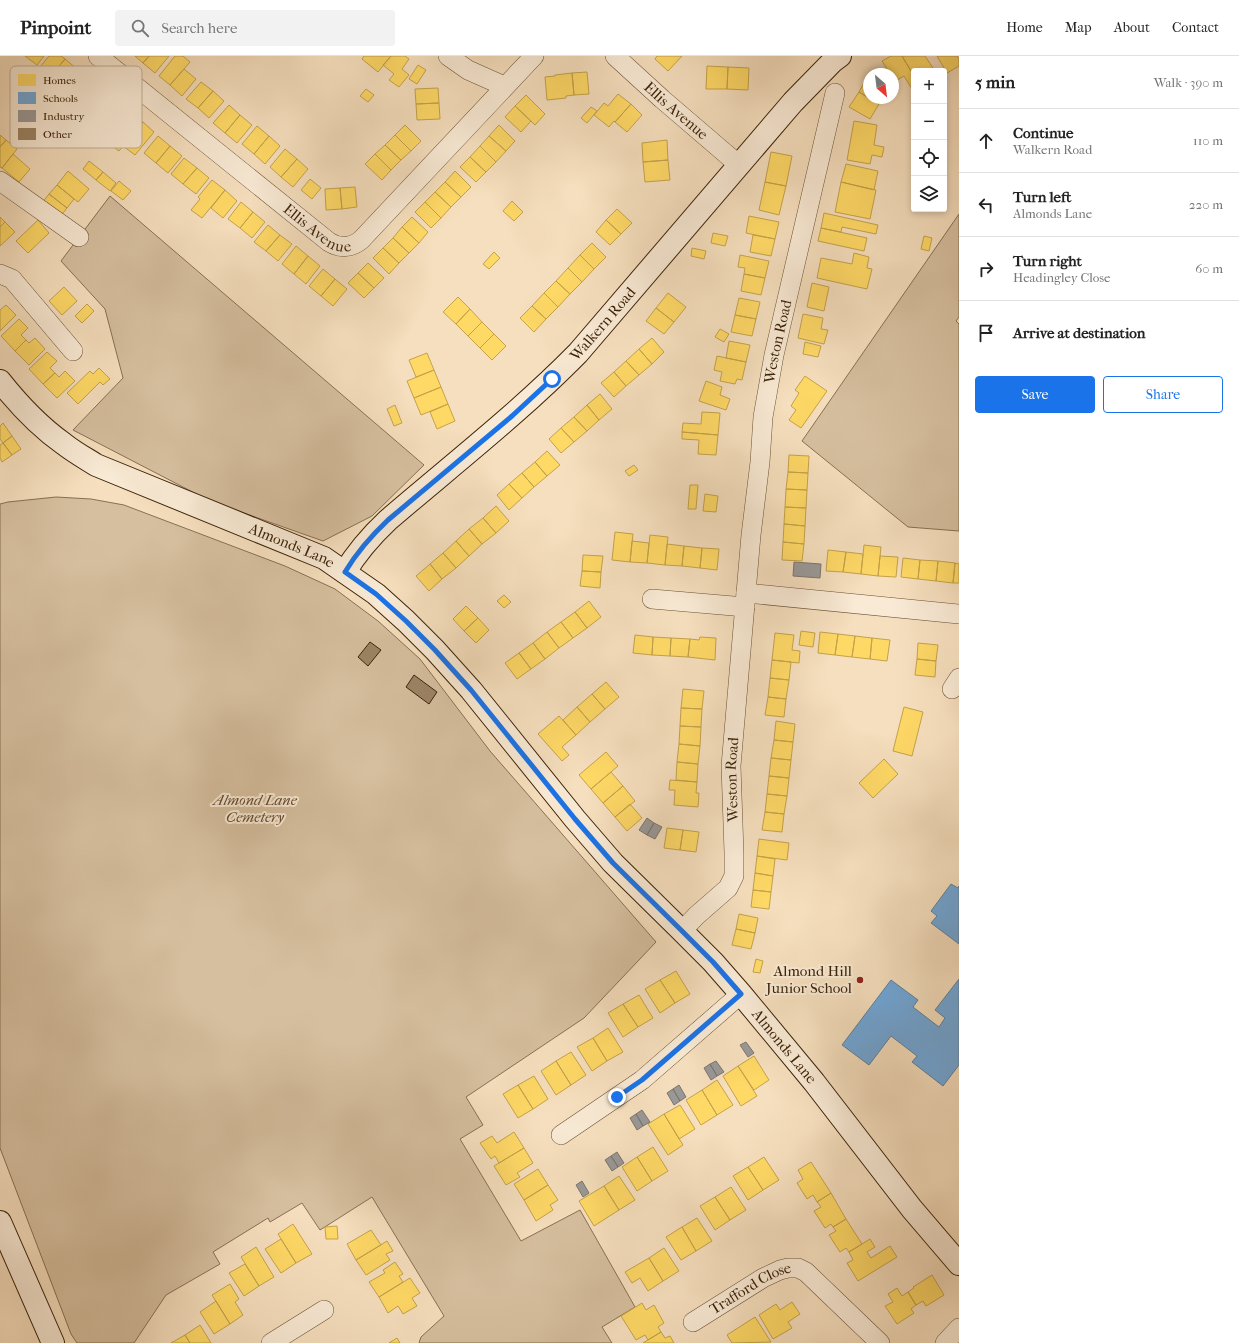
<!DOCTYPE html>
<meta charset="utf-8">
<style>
:root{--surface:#fff;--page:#f2f2f2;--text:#222;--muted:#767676;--line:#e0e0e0;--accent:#1a73e8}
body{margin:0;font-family:"IM FELL French Canon",serif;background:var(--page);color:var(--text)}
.controls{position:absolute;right:12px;top:12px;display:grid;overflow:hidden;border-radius:4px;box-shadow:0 2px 6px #0003}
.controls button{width:36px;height:36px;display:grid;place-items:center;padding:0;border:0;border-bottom:1px solid var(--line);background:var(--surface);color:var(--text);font:20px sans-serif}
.compass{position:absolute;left:863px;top:12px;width:36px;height:36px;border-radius:50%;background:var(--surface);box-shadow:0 2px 6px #0003;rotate:152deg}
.stop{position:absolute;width:12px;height:12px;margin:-9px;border:3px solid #1a73e8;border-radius:50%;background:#fff}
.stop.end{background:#1a73e8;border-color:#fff;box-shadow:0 1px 4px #0008}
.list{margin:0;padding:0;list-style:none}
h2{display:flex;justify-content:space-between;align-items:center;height:52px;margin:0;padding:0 16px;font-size:17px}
h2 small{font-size:13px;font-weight:400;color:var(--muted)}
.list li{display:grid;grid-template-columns:26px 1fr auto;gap:12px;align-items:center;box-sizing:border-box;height:64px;padding:0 16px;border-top:1px solid var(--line)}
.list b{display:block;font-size:15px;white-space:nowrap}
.list p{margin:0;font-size:13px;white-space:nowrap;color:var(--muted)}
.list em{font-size:13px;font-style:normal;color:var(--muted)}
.actions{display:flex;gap:8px;padding:12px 16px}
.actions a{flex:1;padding:9px 0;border:1px solid var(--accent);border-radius:4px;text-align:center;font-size:14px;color:var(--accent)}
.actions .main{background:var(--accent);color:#fff}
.icon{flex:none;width:22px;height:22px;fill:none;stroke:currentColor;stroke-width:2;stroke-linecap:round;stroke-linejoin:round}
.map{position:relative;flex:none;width:959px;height:1287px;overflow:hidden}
header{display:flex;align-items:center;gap:24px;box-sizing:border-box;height:56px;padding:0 20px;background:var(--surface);border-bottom:1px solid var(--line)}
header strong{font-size:19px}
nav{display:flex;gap:22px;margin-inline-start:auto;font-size:14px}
.search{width:280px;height:36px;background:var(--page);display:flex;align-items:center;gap:10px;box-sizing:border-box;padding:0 14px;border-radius:4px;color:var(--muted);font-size:15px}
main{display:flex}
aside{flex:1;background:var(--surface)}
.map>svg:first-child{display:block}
.green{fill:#d6bf9f;stroke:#887053}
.homes{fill:#ffd966;stroke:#c4a24a}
.schools{fill:#6fa8dc;stroke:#5f809c}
.industry{fill:#999;stroke:#7d756d}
.building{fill:#9c8466;stroke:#3b2207}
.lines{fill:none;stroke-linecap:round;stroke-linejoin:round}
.street-casing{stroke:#6a5135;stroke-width:20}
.secondary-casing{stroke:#3b2207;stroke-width:24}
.street{stroke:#f9ead5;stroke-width:19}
.secondary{stroke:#f9ead5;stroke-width:22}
.route{stroke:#1a73e8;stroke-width:5}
.poi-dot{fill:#8f2418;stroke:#f9ead5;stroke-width:1.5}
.labels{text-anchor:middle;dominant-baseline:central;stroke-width:4;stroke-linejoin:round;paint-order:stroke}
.street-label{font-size:15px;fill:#3b2207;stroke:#f9ead5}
.park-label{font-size:15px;font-style:italic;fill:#62492d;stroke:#f9ead5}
.poi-label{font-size:15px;fill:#3b2207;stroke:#f9ead5;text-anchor:end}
.key{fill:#f9ead5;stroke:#c0ae97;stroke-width:1}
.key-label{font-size:11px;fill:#3b2207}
</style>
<header>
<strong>Pinpoint</strong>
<div class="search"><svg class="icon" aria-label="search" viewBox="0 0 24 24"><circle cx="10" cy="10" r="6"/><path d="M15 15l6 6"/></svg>Search here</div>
<nav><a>Home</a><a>Map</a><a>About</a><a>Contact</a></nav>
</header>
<main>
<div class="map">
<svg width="959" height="1287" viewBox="0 0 959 1287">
<rect width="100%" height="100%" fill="#f6dfbe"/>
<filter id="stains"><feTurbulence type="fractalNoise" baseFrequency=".005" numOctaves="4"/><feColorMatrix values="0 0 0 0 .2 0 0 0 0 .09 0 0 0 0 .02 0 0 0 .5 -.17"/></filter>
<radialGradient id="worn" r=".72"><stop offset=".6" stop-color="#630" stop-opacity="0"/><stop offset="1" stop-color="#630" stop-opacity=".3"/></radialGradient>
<path class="green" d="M110,140L424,409L372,460L323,485L210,445L73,374L123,322L105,253L61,205Z
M959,158V261L956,265L959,268V475L908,471L802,385Z
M56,441L91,443L124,449L285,510L335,533L378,565L420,603L490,695L656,886L584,962L466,1041L483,1069L460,1083L521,1185L580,1154L635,1251L602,1271L612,1287H419L421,1281L444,1260L372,1141L320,1174L302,1147L270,1166L268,1162L213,1196L220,1208L166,1239L134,1287H77L71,1278L0,1092V448L8,446Z"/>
<path class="homes" d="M25,0H44L37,9Z
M49,0H61L65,3L51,20L40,11Z
M135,0H149L143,7Z
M149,0H169L155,17L143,7Z
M175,0H183L190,6L170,29L159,20Z
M364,0H391L378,16L362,3Z
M391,0H405L409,3L402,13L409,19L399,31L389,24L394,18L383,9Z
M657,0H682L668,15L655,3Z
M891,0H902L914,20V36L904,20L895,25L893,23V18H890L882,5Z
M902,0H925L935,15H914V20Z
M937,0H957L959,3V10L947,17Z
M65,3L77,13L63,30L51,20Z
M418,9L426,14L417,28L409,23Z
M707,10L728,11L727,33H706Z
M728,11L749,12L748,34L727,33Z
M184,13L196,23L182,40L170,29Z
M587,16L589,38L574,39L572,17Z
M572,17L574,39L566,40V42L547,44L545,21L555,20V19Z
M868,20L869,42H883L879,48L859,36Z
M201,26L213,35L198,52L186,43Z
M438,32L439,47L416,48L415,33Z
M366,33L374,39L368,46L360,40Z
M213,35L224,45L209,62L198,52Z
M859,36L879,48L870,63L849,51Z
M618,38L631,48L615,66L614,65L609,71L594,59L604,47L608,50Z
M526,39L545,58L535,69L515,50Z
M439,47L440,63L417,64L416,48Z
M631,48L642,59L627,76L615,66Z
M229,49L240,59L225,77L213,67Z
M515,50L531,65L521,76L505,61Z
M591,51L597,55L587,67L581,62Z
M131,57L143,66L119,95L107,86Z
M240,59L252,69L237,87L225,77Z
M854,65L877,69L874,89L884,91L882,101L872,99L870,108L847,104Z
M143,66L154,76L135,99L123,90Z
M405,69L421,85L411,95L395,79Z
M499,69L515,85L506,95L489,80Z
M257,70L269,80L254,98L242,88Z
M0,79L6,84L0,91Z
M395,79L411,95L401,104L385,89Z
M158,80L170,90L156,107L144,97Z
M269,80L280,90L265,108L254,98Z
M489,80L506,95L496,106L480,90Z
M6,84L17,93L2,112L0,111V91Z
M667,84L668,104L643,106L642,87Z
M385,89L401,104L391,114L375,98Z
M170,90L182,100L168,117L156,107Z
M480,90L496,106L486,116L470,101Z
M285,93L297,103L281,121L270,111Z
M771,96L792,100L786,130L765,126Z
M13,98L30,113L19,126L2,112Z
M375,98L391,114L382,124L365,108Z
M470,101L486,116L476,126L460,111Z
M184,102L197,112L183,128L171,118Z
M297,103L308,113L293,131L281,121Z
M668,104L670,124L645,126L643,106Z
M89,105L103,116L96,124L83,113Z
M846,108L878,115L874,134L841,126Z
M197,112L209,122L196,138L183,128Z
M68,115L89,133L78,146L57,129Z
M455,115L471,131L461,141L445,126Z
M103,116L116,127L110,135L96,124Z
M310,123L321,132L312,143L301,134Z
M212,124L225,134L202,162L191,154L200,143L198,141Z
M119,125L131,135L123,144L111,135Z
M445,126L461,141L451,151L435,136Z
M765,126L786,130L779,159L759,154Z
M841,126L876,134L870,163L835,156Z
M57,129L74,143L67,152L49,138Z
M355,131L357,151L342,153L340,132Z
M340,132L342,153L326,154L325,133Z
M225,134L237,145L223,162L211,152Z
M435,136L451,151L441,162L425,146Z
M49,138L67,152L59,162L42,147Z
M512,145L523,156L514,165L503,155Z
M241,146L253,156L240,172L228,163Z
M425,146L441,162L431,172L415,156Z
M617,153L632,167L621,178L606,164Z
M253,156L265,166L252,182L240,172Z
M824,157L878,169L876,178L842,171L841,176L821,172Z
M749,160L779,166L775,183L746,177Z
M0,161L5,166L0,171Z
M412,161L428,176L419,187L402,171Z
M38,164L49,177L28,197L16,185Z
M606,164L621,178L610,189L596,176Z
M5,166L15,176L0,190V171Z
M268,169L280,179L266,195L254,186Z
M402,171L419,187L409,197L393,182Z
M821,172L867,182L864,195L818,185Z
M713,177L728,180L725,190L711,187Z
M280,179L292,188L278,205L266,195Z
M753,179L775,183L771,200L750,196Z
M924,180L932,182L929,195L921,193Z
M393,182L409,197L399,207L383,192Z
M592,187L606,201L594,213L580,199Z
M296,190L308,200L294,218L282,208Z
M383,192L399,207L389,218L373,202Z
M692,192L706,195L704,203L691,200Z
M494,196L500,202L489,213L483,208Z
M854,197L869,201L867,212L872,213L867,233L817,222L821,202L852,208Z
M580,199L594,213L582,226L568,212Z
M740,199L769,205L765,222L744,218L745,212L738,211Z
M308,200L320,210L306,228L294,218Z
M368,207L384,222L374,232L358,217Z
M568,212L582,226L570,238L556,225Z
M323,213L335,223L321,240L309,230Z
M358,217L374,232L364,242L348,227Z
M744,218L765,222L761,239L741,235Z
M335,223L347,233L333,250L321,240Z
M556,225L570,238L558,251L544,237Z
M812,227L829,231L824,255L807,251Z
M64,231L77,245L62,259L49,245Z
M544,237L558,251L546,263L532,250Z
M668,237L686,251L674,266L656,252Z
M458,241L470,253L456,268L443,256Z
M739,242L760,246L756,263L735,259Z
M87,248L94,255L82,267L75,260Z
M6,249L16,259L0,275V254Z
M532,250L546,263L534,276L520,262Z
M656,252L674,266L664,278L646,265Z
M470,253L482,266L468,280L456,268Z
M803,258L823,262L821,273L828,274L824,288L798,282Z
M735,259L756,263L752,280L731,276Z
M19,263L28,272L21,279L26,284L15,295L1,280Z
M482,266L494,278L480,292L468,280Z
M720,273L729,278L724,286L715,281Z
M494,278L506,290L492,304L480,292Z
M35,282L45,293L29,309L15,295L26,284L29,287Z
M652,282L664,296L652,308L639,293Z
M729,285L750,289L746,306L726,302Z
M805,286L821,290L818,301L803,298Z
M639,293L652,308L639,319L626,305Z
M47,296L57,305L50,312L55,317L43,328L29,313Z
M427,297L434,314L416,321L409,304Z
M717,300L746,306L742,324L737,323L735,328L720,325L722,316L714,314Z
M626,305L639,319L626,330L614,316Z
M99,312L110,323L103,329L100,326L78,348L67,337L90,315L93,318Z
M434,314L441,331L414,342L407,325Z
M65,315L75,325L57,342L43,328L55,317L59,321Z
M614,316L626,330L614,341L601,327Z
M805,320L827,335L801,372L789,364L796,354L791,350L799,337L795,334Z
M706,325L722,331L720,339L730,343L726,354L699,345Z
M441,331L448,348L421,359L414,342Z
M600,338L612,353L599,364L587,349Z
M448,348L455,365L437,373L430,356Z
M395,349L402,367L394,370L387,353Z
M587,349L599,364L587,375L574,361Z
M702,356L720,357L718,379L682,376L683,367L701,368Z
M574,361L587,375L574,386L561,372Z
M3,367L12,380L3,387L0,383V370Z
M561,372L574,386L561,397L549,383Z
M682,376L718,379L716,399L698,398L699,384L682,383Z
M12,380L21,393L12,399L3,387Z
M3,387L12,399L2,406L0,402V389Z
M547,395L560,409L547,420L535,406Z
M789,399L809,400L808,417L788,416Z
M535,406L547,420L534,431L522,417Z
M634,409L638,414L629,420L625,415Z
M788,416L808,417L807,434L786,433Z
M522,417L534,431L522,442L509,428Z
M509,428L522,442L509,454L497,439Z
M690,429H698L696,453H688Z
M786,433L807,434L806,452L785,451Z
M705,438L718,440L716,456L703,455Z
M496,450L509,465L496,477L483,462Z
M785,451L806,452L805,470L784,468Z
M483,462L496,477L482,488L469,473Z
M784,468L805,470L804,488L783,486Z
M469,473L482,488L469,500L456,485Z
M615,476L633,478L630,506L612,504Z
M650,479L668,481L665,509L647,507Z
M456,485L469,500L456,512L443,497Z
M632,485L649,487L647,507L630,506Z
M783,486L804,488L802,505L782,504Z
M667,488L684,490L682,510L665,509Z
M864,489L881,491L878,520L861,518Z
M684,490L702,492L700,512L682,510Z
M702,492L719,493L717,514L700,512Z
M828,494L846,496L843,516L826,515Z
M846,496L863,498L861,518L843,516Z
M443,497L456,512L442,523L430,508Z
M583,499L603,500L601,516L582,515Z
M880,500L898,501L896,521L878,520Z
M903,502L920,504L918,523L901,521Z
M920,504L938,505L936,525L918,523Z
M938,505L955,507L953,527L936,525Z
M955,507L959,508V527H953Z
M430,508L442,523L429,535L416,520Z
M582,515L601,516L600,532L580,530Z
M504,539L511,546L504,552L497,545Z
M589,545L601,561L587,572L575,556Z
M466,550L478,562L464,575L453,563Z
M575,556L587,572L573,582L561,566Z
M478,562L489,574L476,587L464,575Z
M561,566L573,582L559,592L547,576Z
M801,575L815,577L813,591L799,589Z
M547,576L559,592L545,603L533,587Z
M820,576L838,578L835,599L818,597Z
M775,577L794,579L792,594L800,595L799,607L772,604Z
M838,578L855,580L852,601L835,599Z
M635,579L653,581L652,599L633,597Z
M855,580L872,582L870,603L852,601Z
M653,581L671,582L670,600L652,599Z
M700,581L716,582L715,604L688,601L690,583L699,584Z
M671,582L690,583L688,601L670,600Z
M872,582L890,584L887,605L870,603Z
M533,587L545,603L531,613L519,597Z
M918,587L938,589L936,605L917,603Z
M519,597L531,613L517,623L505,607Z
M917,603L936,605L935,621L915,619Z
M772,604L791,606L789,624L770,622Z
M770,622L789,624L786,643L768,641Z
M606,626L619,641L605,653L592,638Z
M683,633L704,635L702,653L681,652Z
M592,638L605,653L590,666L577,651Z
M768,641L786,643L784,661L765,659Z
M577,651L590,666L576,679L563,664Z
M904,651L923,656L912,700L893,695Z
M681,652L702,653L701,671L680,670Z
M559,660L576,679L562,691L569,699L562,705L538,678Z
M776,665L795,668L793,686L774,684Z
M680,670L701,671L700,690L679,688Z
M774,684L793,686L791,704L771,702Z
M679,688L700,690L698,708L677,706Z
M606,696L618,710L591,733L579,719Z
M771,702L791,704L789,722L769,720Z
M884,703L898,718L873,742L859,727Z
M677,706L698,708L697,726L676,724Z
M611,716L623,730L603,747L591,733Z
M769,720L789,722L787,740L767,738Z
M670,724L697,726L696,737H699L698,751L674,749L675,734H669Z
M623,730L635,745L615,761L603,747Z
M767,738L787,740L784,758L765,756Z
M630,748L642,762L627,775L615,761Z
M765,756L784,758L782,776L762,774Z
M667,772L683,774L680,794L664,792Z
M683,774L699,776L696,796L680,794Z
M759,783L789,787L787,804L757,800Z
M757,800L775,803L773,820L755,817Z
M755,817L773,820L771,836L753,834Z
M753,834L771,836L769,853L751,851Z
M739,858L758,862L755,877L736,873Z
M736,873L755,877L751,893L732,889Z
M756,903L763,905L760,917L753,916Z
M676,915L690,938L675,947L660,924Z
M660,924L675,947L660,957L645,933Z
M639,939L653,962L638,971L623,948Z
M623,948L638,971L623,981L608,957Z
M608,972L623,996L607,1005L593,982Z
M593,982L607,1005L592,1015L577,991Z
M571,996L586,1019L571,1029L556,1005Z
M754,1000L769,1024L754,1034L738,1010Z
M556,1005L571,1029L556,1039L541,1015Z
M738,1010L757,1040L741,1050L723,1020Z
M534,1020L548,1043L533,1053L518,1029Z
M717,1024L733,1049L717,1059L702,1034Z
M518,1029L533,1053L518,1062L503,1038Z
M702,1034L717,1059L701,1069L686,1044Z
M680,1049L695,1073L679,1083L664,1058Z
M664,1058L683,1089L668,1099L648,1068Z
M514,1076L524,1092L499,1107L495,1100L491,1103L480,1087L492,1080L497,1087Z
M653,1091L668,1115L652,1125L637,1101Z
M524,1092L533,1107L517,1117L520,1121L506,1129L494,1110Z
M637,1101L652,1125L637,1135L622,1111Z
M764,1101L779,1124L763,1134L748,1111Z
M811,1106L831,1137L817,1146L813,1139L807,1143L797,1127L803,1123L798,1114Z
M748,1111L763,1134L748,1144L733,1120Z
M538,1113L548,1129L524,1144L514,1128Z
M619,1120L635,1144L619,1154L604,1130Z
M548,1129L558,1144L550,1149L553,1154L536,1165L524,1144Z
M604,1130L619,1154L594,1170L579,1145Z
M731,1131L746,1154L730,1164L715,1141Z
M831,1137L846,1163L833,1171L831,1168L825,1172L814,1155L821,1151L817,1146Z
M715,1141L730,1164L715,1174L700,1150Z
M697,1162L712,1185L696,1195L682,1171Z
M846,1163L862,1188L849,1196L846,1192L840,1196L829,1179L836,1175L833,1171Z
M293,1168L312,1198L296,1207L278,1178Z
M337,1170L338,1183H326L325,1171Z
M682,1171L696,1195L681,1204L666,1181Z
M371,1174L381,1189L356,1204L347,1188Z
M281,1183L296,1207L281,1217L265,1193Z
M870,1183L875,1191L867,1196L871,1202L890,1190L897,1201L858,1225L847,1207L853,1204L849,1196Z
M387,1185L393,1195L386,1198L390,1204L366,1219L356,1204Z
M256,1191L274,1221L259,1230L241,1201Z
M664,1192L679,1215L663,1225L649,1202Z
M649,1202L663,1225L648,1235L640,1222L632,1227L625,1216Z
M395,1206L403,1218L399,1220L403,1226L379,1241L369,1226L385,1217L383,1214Z
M245,1208L259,1230L244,1240L229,1217Z
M932,1219L944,1239L926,1250L923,1245L916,1249L908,1236L914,1232L913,1231Z
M410,1222L420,1237L412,1242L417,1250L403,1258L398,1250L388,1257L379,1241Z
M230,1228L239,1243L235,1246L243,1259L230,1268L212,1239Z
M897,1232L902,1240L908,1236L916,1249L911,1253L914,1257L897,1268L885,1250L893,1246L888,1238Z
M216,1245L230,1268L214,1278L200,1256Z
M792,1246L800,1258L788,1266L792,1272L773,1283L759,1259L776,1248L780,1254Z
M642,1247L646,1254L654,1249L664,1267L658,1271L661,1276L648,1284L645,1279L636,1284L621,1260Z
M755,1261L771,1286L732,1287L727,1279Z
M200,1269L211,1287H190L185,1279Z
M661,1276L665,1282L670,1280L674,1287H643Z
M185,1279L190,1287H171Z
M397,1282L400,1287H389Z"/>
<path class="schools" d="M951,828L958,832L959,830V888L931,867L937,860L931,855Z
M959,923V1009L943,1030L912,1006L917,1000L891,980L869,1009L842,989L891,924L918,944L913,951L939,971L945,962L935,954Z"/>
<path class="industry" d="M794,506L821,508L820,522L793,520Z
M647,762L654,767L647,779L639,774Z
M654,767L662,771L655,783L647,779Z
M746,986L754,997L748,1001L740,989Z
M716,1005L724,1016L717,1020L710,1008Z
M710,1008L717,1020L711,1024L704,1012Z
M679,1029L686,1041L680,1045L673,1033Z
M673,1033L680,1045L674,1049L667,1037Z
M642,1054L650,1066L643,1070L636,1058Z
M636,1058L643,1070L637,1074L630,1062Z
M617,1096L624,1107L618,1111L611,1100Z
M611,1100L618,1111L612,1115L605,1104Z
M582,1125L589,1137L583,1141L576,1129Z"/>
<path class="building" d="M370,586L381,594L368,610L358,601Z
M414,619L437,636L429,648L406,631Z"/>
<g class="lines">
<defs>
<g id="street">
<path id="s1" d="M98,0L329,186C340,193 351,192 361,184L534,0"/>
<path d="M448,0L468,14L504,30"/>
<path id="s2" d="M615,0L662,43L739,109"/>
<path d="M0,125L79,181"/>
<path d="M0,218L12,223L73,295"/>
<path d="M746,537L959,558"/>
<path d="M652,543L745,551"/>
<path d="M952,633L959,622"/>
<path id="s3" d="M682,875L696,860L728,832L734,820V797L731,710L751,479L760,406L763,361L774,299L835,37"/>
<path d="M561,1079L642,1024L741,938"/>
<path id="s4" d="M693,1266L763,1222L780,1214L788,1212H798L806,1216L880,1287"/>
<path d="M271,1287L324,1254"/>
<path d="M945,1287L959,1272"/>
</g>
<g id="secondary">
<path id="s5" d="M0,325C19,349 40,371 64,388C74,396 85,402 96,409L324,502L376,538L406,565L435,594L471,634L575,763L613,807L682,875L713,906L741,938L814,1026L912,1153L959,1208"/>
<path id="s6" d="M345,516C357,496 371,480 388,464C452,409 519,357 578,297L793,46L832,6L840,0"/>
<path d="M0,1166L53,1287"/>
</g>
</defs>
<use href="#street" class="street-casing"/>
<use href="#secondary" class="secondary-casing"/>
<use href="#street" class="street"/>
<use href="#secondary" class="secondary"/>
</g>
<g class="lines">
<path class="route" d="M552,323L512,360L388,464C371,480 357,496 345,516L376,538L406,565L435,594L471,634L575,763L613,807L682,875L713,906L741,938L642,1024L617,1041"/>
</g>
<circle class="poi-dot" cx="860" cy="924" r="4"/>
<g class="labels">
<g class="street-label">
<text stroke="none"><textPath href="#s2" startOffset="82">Ellis Avenue</textPath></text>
<text stroke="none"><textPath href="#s1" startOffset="280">Ellis Avenue</textPath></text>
<text stroke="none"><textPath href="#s6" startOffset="359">Walkern Road</textPath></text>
<text stroke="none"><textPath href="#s3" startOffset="614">Weston Road</textPath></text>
<text stroke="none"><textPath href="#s5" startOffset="340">Almonds Lane</textPath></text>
<text stroke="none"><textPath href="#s3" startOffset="173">Weston Road</textPath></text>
<text stroke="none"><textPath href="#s5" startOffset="1048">Almonds Lane</textPath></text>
<text stroke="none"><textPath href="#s4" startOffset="67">Trafford Close</textPath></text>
</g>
<g class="park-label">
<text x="255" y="744">Almond Lane<tspan x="255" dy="17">Cemetery</tspan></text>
</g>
<g class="poi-label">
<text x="852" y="915">Almond Hill<tspan x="852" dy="17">Junior School</tspan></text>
</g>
</g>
<rect x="10" y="10" width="132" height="82" rx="6" class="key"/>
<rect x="18" y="18" width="18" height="12" fill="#ffd966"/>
<rect x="18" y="36" width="18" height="12" fill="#6fa8dc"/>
<rect x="18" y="54" width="18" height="12" fill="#999"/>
<rect x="18" y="72" width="18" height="12" fill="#9c8466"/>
<g class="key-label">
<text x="43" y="28">Homes</text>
<text x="43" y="46">Schools</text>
<text x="43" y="64">Industry</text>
<text x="43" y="82">Other</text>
</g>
<rect width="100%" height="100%" filter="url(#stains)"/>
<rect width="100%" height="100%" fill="url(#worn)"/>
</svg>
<div class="controls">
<button>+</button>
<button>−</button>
<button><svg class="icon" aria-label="locate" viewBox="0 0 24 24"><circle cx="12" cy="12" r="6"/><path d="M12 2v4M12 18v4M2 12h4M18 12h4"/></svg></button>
<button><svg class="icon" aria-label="layers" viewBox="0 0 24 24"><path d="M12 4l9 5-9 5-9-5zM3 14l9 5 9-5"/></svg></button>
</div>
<svg class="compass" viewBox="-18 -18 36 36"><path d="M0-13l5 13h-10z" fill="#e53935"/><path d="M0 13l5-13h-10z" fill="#767676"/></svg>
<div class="stop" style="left:552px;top:323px"></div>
<div class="stop end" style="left:617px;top:1041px"></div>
</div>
<aside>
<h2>5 min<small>Walk · 390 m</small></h2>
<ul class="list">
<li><svg class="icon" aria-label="ahead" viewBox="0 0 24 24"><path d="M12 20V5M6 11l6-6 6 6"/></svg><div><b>Continue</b><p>Walkern Road</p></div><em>110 m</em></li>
<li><svg class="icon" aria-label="left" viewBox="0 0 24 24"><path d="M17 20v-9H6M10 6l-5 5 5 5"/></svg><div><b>Turn left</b><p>Almonds Lane</p></div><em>220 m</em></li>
<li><svg class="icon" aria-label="right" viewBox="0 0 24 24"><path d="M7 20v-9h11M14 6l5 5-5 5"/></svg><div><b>Turn right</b><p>Headingley Close</p></div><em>60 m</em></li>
<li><svg class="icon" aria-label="arrive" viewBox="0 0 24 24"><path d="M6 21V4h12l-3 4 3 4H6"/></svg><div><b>Arrive at destination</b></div></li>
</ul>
<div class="actions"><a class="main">Save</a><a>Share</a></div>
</aside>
</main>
